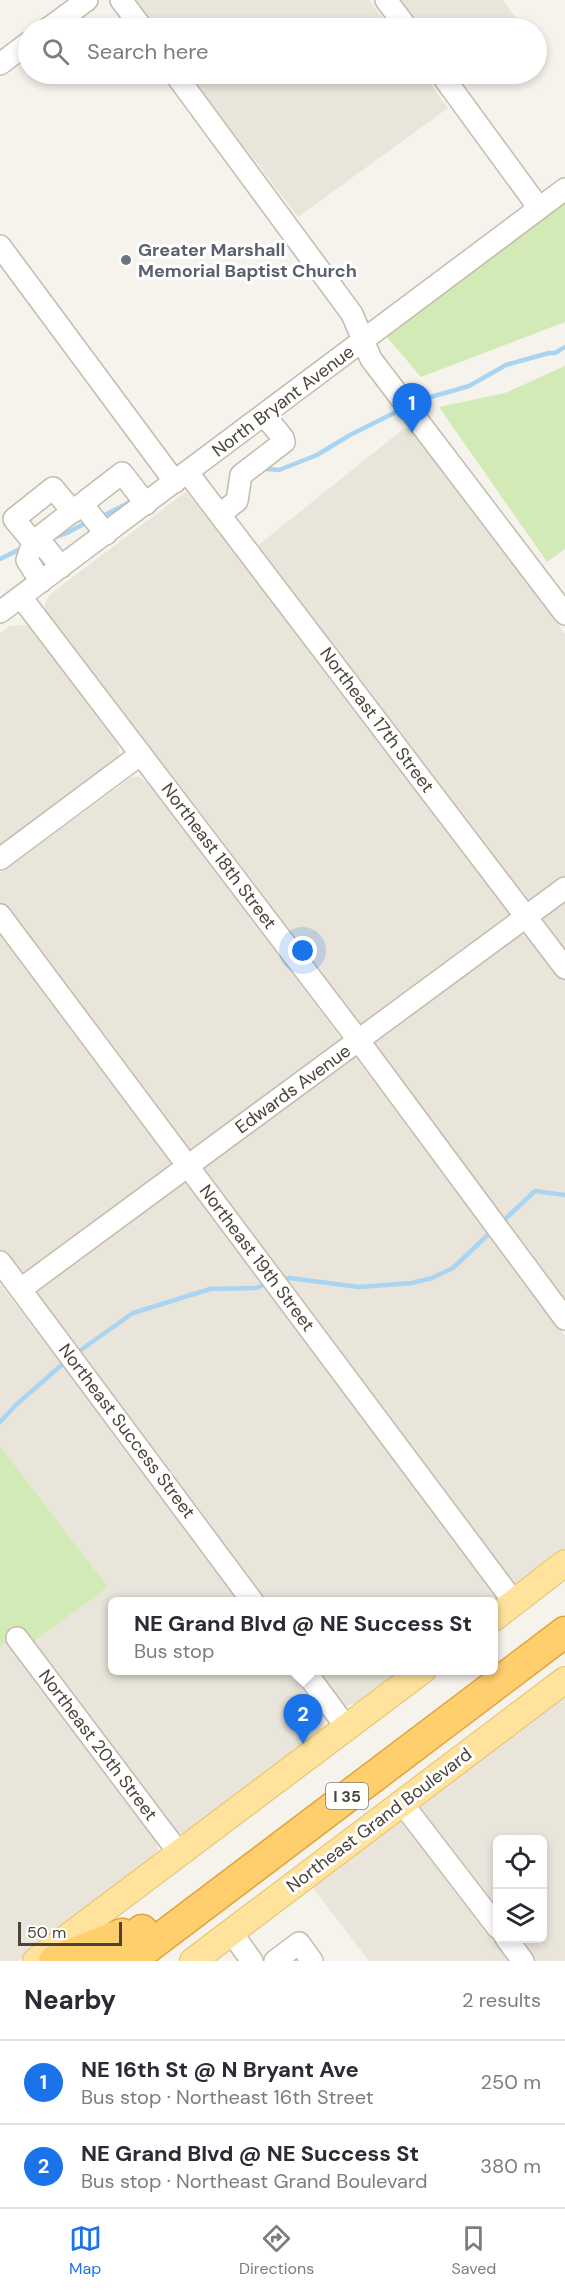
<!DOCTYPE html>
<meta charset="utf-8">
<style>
:root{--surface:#fff;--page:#f7f7f7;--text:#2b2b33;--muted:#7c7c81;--line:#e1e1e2;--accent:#1a73e8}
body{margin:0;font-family:"DM Sans",sans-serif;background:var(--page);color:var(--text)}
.controls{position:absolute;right:18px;bottom:18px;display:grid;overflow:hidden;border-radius:9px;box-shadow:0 3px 9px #0003}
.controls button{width:54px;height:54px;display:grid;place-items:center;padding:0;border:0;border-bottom:2px solid var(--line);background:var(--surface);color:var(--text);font:30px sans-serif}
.scale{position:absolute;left:18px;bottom:15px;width:104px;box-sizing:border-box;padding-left:6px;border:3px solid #4b4439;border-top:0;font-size:16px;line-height:21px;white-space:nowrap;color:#4b4439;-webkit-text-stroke:4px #fff;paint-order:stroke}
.you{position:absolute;left:303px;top:951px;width:21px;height:21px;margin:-15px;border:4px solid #fff;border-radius:50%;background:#1a73e8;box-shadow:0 0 0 9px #1a73e833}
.badge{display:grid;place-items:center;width:39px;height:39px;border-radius:50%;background:var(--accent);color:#fff;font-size:20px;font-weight:700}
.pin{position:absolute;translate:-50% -50px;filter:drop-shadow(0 2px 3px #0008)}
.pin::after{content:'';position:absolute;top:32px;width:21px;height:18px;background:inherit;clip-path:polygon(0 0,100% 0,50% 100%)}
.popup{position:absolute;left:108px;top:1597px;width:390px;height:78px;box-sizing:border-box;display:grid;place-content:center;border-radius:9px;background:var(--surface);filter:drop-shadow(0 2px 4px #0005);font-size:20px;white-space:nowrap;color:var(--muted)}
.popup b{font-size:22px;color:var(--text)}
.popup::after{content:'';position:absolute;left:50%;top:100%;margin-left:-12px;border:12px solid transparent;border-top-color:var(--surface)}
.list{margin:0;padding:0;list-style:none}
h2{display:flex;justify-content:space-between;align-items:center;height:78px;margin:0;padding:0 24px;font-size:26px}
h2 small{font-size:20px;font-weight:400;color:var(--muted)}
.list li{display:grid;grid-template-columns:39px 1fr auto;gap:18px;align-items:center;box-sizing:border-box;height:84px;padding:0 24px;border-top:2px solid var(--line)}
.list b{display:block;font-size:22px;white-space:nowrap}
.list p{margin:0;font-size:20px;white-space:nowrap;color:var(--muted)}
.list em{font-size:20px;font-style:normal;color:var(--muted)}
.icon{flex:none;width:33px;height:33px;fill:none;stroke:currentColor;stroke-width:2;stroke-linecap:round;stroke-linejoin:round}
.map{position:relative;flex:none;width:565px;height:1961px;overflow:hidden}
.search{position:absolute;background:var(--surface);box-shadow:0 3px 9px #0003;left:18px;right:18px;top:18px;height:66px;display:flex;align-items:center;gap:15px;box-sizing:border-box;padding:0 21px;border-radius:33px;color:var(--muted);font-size:22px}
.sheet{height:246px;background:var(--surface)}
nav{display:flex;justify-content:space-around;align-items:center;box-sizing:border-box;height:84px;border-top:2px solid var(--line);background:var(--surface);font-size:16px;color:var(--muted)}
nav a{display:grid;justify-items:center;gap:3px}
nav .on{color:var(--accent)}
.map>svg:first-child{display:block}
.residential{fill:#eae5da;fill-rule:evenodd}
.green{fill:#d2eab5}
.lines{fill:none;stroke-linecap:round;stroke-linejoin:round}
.stream{stroke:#a9d4f2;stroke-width:4.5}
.minor-casing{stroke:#c2bbae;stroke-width:24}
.major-casing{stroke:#e6c16a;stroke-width:28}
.highway-casing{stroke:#e0a43c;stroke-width:33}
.minor{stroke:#fff;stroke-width:21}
.major{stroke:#ffe39c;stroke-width:26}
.highway{stroke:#ffcf6e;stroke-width:30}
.worship-dot{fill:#6b7280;stroke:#fff;stroke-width:2}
.labels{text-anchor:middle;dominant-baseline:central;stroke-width:6;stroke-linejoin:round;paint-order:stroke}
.shield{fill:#fff;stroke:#817c74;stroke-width:1.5}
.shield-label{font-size:16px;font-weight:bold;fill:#4b4439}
.worship-label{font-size:18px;font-weight:bold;fill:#5b616d;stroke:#fff;text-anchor:start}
.street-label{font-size:18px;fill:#4b4439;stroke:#fff}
</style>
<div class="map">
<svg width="565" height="1961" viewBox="0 0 565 1961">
<rect width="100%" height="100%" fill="#f6f3ec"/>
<path class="residential" d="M133,0H369L390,28H154Z
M395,0H503L523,28H416Z
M189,74H423L448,108L298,217Z
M410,427L565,634V1308L46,615L45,605L49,595L186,492L241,559L403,429Z
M25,625L34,629L117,741L120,757L0,850V633L9,626Z
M132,777H139L151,786L565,1336V1548L494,1602L263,1601L0,1251V873Z
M0,1284L196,1538L242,1601L112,1602V1670L292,1671L325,1717L323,1727L191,1831L183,1834L175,1832L32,1643L108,1587L0,1446Z
M7,1641L154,1836L158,1849L154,1859L18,1961H0V1646Z
M315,1671H403L365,1700L346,1706L338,1702Z
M565,1693V1961H369L310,1884ZM498,1840H542V1938H498Z"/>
<path class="green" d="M565,200V322L421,377L387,337Z
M565,366V549L547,562L439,407L505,393Z
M0,1446L108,1587L32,1643L7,1641L0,1646Z"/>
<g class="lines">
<path class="stream" d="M417,401L469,386L506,365L549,353H555L565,347
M267,469L279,470L317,455L350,435L396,412
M105,515L130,502
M53,538L67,533L89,521
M0,559L24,547
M502,1222L535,1191L565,1195
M282,1281L289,1278L359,1287L412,1283L432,1278L453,1268L493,1230
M75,1354L133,1313L210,1289L256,1288L268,1283
M0,1422L17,1404L66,1361"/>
<defs>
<path id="minor" d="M121,0L142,28
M386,0L407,28
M49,28L87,0
M0,64L28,43
M175,74L352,314L371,359L565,614
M441,74L539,208
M0,246L175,482
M188,473L565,968
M82,504L106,534
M220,514L237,501L241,475L284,442L283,438L264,415
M38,538L122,473L146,504
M33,542L14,519L53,488L73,512
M41,582L27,560L33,542L38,538L61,567
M21,597L359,1041L565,1319
M0,612L565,189
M0,859L141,754
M0,915L514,1602
M0,1262L253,1602
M21,1289L565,888
M17,1638L179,1853
M304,1670L347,1728
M402,1803L498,1928
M231,1932L252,1961
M506,1938L523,1961
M275,1961L299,1943L312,1961"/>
<path id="major" d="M494,1618L565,1563
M36,1961L423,1670
M193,1961L565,1680"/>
<path id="highway" d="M54,1961L122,1934
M101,1961L142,1930
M130,1961L565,1632"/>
</defs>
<use href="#minor" class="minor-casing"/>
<use href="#major" class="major-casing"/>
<use href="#highway" class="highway-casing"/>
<use href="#minor" class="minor"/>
<use href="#major" class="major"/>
<use href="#highway" class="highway"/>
</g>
<circle class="worship-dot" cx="126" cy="260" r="6"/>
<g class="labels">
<rect class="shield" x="326" y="1783" width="42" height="26" rx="4.5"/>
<g class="shield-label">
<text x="347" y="1796">I 35</text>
</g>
<g class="worship-label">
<text x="138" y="250">Greater Marshall<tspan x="138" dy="21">Memorial Baptist Church</tspan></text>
</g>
<g class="street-label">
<text transform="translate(283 401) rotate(-37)">North Bryant Avenue</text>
<text transform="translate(377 720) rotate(53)">Northeast 17th Street</text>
<text transform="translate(219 856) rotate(53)">Northeast 18th Street</text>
<text transform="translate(293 1089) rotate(-36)">Edwards Avenue</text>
<text transform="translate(257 1258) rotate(53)">Northeast 19th Street</text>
<text transform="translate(127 1431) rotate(53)">Northeast Success Street</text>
<text transform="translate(98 1745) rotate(53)">Northeast 20th Street</text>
<text transform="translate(379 1820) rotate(-37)">Northeast Grand Boulevard</text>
</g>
</g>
</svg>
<div class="controls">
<button><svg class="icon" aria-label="locate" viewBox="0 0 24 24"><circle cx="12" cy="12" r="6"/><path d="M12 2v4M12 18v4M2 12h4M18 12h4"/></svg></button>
<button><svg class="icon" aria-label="layers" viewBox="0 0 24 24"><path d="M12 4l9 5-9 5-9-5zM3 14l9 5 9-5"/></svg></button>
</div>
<div class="scale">50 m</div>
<div class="you"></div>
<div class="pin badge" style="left:412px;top:433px">1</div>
<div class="pin badge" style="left:303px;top:1744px">2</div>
<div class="popup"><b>NE Grand Blvd @ NE Success St</b>Bus stop</div>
<div class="search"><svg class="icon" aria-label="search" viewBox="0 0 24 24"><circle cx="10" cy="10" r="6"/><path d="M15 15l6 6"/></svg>Search here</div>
</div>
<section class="sheet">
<h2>Nearby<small>2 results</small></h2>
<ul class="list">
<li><span class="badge">1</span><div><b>NE 16th St @ N Bryant Ave</b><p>Bus stop · Northeast 16th Street</p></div><em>250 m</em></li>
<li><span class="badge">2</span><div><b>NE Grand Blvd @ NE Success St</b><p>Bus stop · Northeast Grand Boulevard</p></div><em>380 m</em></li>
</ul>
</section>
<nav>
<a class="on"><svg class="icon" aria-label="map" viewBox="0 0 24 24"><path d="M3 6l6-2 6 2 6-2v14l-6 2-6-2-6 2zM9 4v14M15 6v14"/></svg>Map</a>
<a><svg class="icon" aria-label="directions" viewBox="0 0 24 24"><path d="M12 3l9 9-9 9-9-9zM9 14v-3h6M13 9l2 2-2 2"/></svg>Directions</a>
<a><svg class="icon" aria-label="saved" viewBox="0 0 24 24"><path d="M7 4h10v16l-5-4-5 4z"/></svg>Saved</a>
</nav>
